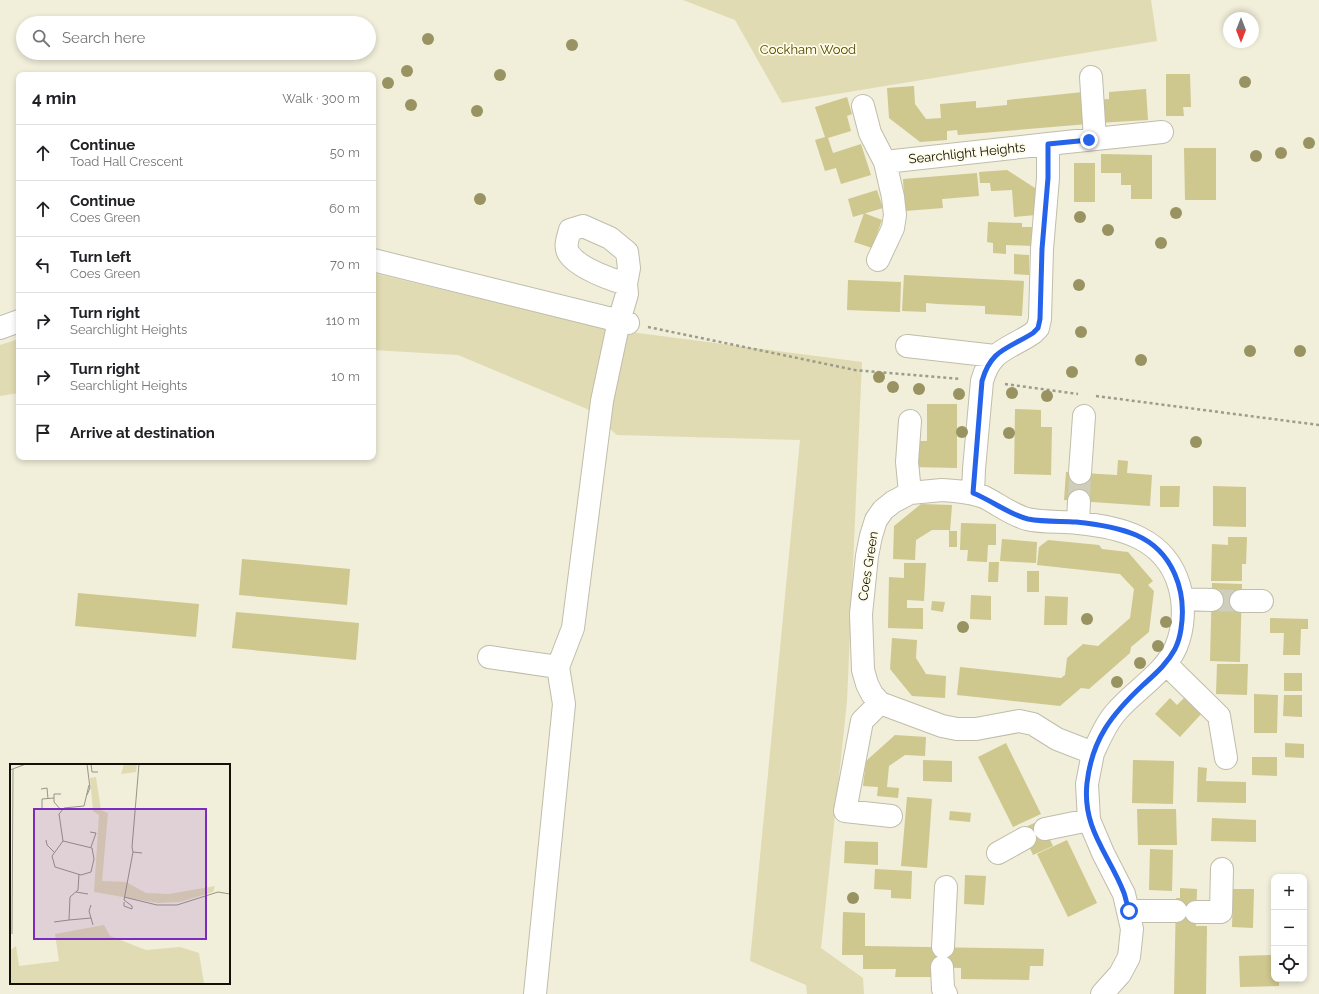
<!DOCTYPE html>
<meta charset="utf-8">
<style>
:root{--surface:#fff;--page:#f6f6f6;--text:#202124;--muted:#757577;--line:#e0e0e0}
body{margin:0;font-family:Raleway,sans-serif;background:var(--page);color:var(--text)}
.controls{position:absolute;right:12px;bottom:12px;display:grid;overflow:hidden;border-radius:8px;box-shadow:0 2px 6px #0003}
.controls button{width:36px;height:36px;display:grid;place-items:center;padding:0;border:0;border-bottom:1px solid var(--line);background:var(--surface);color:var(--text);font:20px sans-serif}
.compass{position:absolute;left:1223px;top:12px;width:36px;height:36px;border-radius:50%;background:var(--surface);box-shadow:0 2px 6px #0003;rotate:180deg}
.stop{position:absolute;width:12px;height:12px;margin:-9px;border:3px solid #2563eb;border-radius:50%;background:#fff}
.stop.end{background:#2563eb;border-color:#fff;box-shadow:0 1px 4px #0008}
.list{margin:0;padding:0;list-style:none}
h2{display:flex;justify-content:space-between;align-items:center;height:52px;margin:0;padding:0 16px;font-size:17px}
h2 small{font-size:13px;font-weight:400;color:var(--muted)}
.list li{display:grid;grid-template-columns:26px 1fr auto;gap:12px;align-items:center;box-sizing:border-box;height:56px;padding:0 16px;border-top:1px solid var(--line)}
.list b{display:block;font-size:15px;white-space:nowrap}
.list p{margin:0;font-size:13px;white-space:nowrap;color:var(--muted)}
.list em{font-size:13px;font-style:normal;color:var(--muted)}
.icon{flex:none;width:22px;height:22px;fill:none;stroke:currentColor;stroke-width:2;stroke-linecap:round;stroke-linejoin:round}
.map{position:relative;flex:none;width:1319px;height:994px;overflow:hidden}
.search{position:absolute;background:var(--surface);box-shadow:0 2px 6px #0003;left:16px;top:16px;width:360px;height:44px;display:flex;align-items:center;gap:10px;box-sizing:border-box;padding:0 14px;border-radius:22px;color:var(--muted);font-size:15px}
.panel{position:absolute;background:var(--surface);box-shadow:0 2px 6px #0003;left:16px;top:72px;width:360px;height:388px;border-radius:8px}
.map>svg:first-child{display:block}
.green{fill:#e0dbb2}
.building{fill:#cec78e}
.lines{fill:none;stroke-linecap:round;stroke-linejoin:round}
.minor-tunnel{stroke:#cfcdbb;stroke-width:22;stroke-dasharray:22 11;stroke-linecap:butt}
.minor-casing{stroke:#c0bdaa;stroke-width:24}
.path{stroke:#9d9b8c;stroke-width:2.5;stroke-dasharray:3 3;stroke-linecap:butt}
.minor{stroke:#fff;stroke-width:22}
.tree{fill:#999362}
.route{stroke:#2563eb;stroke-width:5}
.labels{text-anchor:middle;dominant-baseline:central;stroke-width:3.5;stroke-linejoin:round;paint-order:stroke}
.park-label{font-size:13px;fill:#514800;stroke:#fefbe7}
.street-label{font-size:13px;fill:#111009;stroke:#fefbe7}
.inset-road{fill:none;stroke:#979586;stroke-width:1}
.view{fill:#7b2cbf;fill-opacity:0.15;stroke:#7b2cbf;stroke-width:2}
.inset-edge{fill:none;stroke:#111009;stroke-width:2}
</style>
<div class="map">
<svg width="1319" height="994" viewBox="0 0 1319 994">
<rect width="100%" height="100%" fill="#f1eeda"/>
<path class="green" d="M683,0H1151L1157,41L782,103L735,20Z
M373,273L607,329L862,362L847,701L821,948L863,978L864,994H807L806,985L750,961L800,440L617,435L587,409L458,355L373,350Z
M19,339V393L0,396V345Z"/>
<path class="building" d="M1166,74H1190L1191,107H1183L1184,116H1166Z
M914,86L915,104L926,119L941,118L940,104L976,101V108L1007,105V100L1083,92L1088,124L958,135L957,130L947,131V140L920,142L889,118L887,88Z
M1146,89L1148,120L1097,123L1096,100L1109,99V92Z
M847,97L852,114L847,116L851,131L828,138L833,153L861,144L871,175L841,184L836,168L825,171L815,140L825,137L815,107Z
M1184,148H1216V200H1185Z
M1101,154L1152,155V199H1131V185H1121V173H1101Z
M1074,163H1095V202H1074Z
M1007,170L1035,188L1036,215L1014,217L1012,190L991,191L990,183H980L979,172Z
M977,173L979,196L942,199L943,208L905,211L903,179Z
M877,190L883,208L853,217L848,199Z
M864,213L882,220L872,248L854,242Z
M988,222L1022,223V227H1034L1033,246L1006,245V254L993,253V243L987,242Z
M1014,254L1029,255V275L1014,274Z
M904,275L1024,281L1022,316L985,314V306L937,304L926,303V312L902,311Z
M848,280L901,282L900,312L847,310Z
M927,404H957V468L911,467V441H927Z
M1015,409L1041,410V427H1052L1051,475L1014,474Z
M1118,460L1128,461L1127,473L1152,475L1150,506L1064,500L1066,472L1117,475Z
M1160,486H1180L1179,507H1160Z
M1213,486L1246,487V527L1213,526Z
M921,504L952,505L950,531H957V547H949V530H932L916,540L915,560L893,559L894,526Z
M961,523L996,524V545H988L987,562L967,561L968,550H960Z
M1228,537H1247L1246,564H1242V581H1211L1212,544L1228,545Z
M1002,539L1037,542L1036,563L1000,561Z
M1048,540L1099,545L1102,549L1128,552L1153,581L1148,585L1154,591L1149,632L1131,647L1130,653L1089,689L1081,688L1060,706L957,695L960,667L1061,678L1065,675L1067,658L1083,644L1098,646L1130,618L1134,589L1120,574L1037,565L1039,547Z
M242,559L350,569L347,605L239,595Z
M989,562H999L998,582H988Z
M904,563H926L924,601L907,600V608H923V629L888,628L889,577L904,578Z
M1027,571H1039V592H1027Z
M1212,583L1242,584L1240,662L1210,661Z
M78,593L199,604L196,637L75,626Z
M971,595L991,596V620L970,619Z
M1045,596L1068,597L1067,625H1044Z
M932,601L945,602L943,612L931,610Z
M236,612L359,623L356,660L232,648Z
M1270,618L1308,619V629H1301L1300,655H1283L1284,633H1270Z
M892,638L917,640L916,658L926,674L946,676L945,698L912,696L890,669Z
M1217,664H1248L1247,695L1216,694Z
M1284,673H1302V691H1284Z
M1254,694L1278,695L1277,733H1254Z
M1284,695H1302V717L1283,716Z
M1185,697L1203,712L1180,737L1155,714L1170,698L1177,705Z
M895,735L926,737L925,756L905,755L889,766L887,787L899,788L898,798L877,796L878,787L863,786L866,761Z
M1006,743L1041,814L1013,827L978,757Z
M1285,743L1304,744V758L1285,757Z
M1252,757H1277V776L1252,775Z
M923,760L952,761V782L923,781Z
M1133,760L1174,761L1173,804L1132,803Z
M1198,767L1207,768L1206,781L1246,782V803L1197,802Z
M907,797L932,799L927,868L901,866Z
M1137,809H1176L1177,845H1138Z
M950,811L971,813L970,822L949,820Z
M1212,818L1256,820V842L1211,841Z
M1041,820L1053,846L1033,855L1021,829Z
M1067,840L1097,903L1068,917L1037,854Z
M845,841L878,842V865L844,863Z
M1150,849L1173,850L1172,891L1149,890Z
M875,869L912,871L911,899L891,898V890L874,889Z
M965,875L986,876L984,905L964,904Z
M1180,888L1197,889L1196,926H1207L1206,994H1174L1176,898H1180Z
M1233,889H1254L1253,928L1232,927Z
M843,912L865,913V946L1044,949L1043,966H1030L1029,980L961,979V968L932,967L931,977H895L896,969H863V955H842Z
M1274,955V979H1279V986L1240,987L1239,956Z"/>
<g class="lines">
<path class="minor-tunnel" d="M1079,501L1080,473
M1212,600L1241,601"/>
<defs>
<path id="minor" d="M1091,77L1095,139
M863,106L870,133L885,162L893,197L895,215L893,228L878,260
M1048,144L1162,132
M885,162L1048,144V178L1042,249L1040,319L1038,328L1033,333C1008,350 991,349 982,381L974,469L973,493
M373,260L628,323
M0,328L19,321
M907,346L995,356
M910,421L907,462L910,493
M1080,473L1084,416
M942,490C957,491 971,492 984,497C998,504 1012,515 1027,519C1044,523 1062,521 1078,523C1121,527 1165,538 1179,585C1185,605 1184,628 1176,647C1165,673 1135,690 1117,711C1106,723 1100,738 1093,753L1057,739L1033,724L1019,721L976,729H957L942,726L880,703L872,694L867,684L863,670L861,614L867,556L871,536L876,520L883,510L893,502L910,493Z
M1078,523L1079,501
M1183,599L1212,600
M1241,601H1262
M489,657L558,667L564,704L535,994
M1166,664L1219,716L1226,758
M558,667L573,628L602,401L619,321L627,294L626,284C610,279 579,268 569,254C564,247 568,238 570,230L583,226L610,238L627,252L629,268L626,284
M880,703L862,721L845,811L891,816
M1093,753L1087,784L1089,820L1103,853L1124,894L1132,929L1129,957L1120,974L1102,994
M1045,829L1089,820
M998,853L1025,838
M1129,911H1176
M1196,912H1221L1222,869
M943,947L946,887
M942,967L943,989L946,994"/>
</defs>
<use href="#minor" class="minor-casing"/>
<path class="path" d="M648,327L855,370L960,379
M1005,384L1078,394
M1096,396L1319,425"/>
<use href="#minor" class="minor"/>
</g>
<g class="tree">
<circle cx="428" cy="39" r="6"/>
<circle cx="572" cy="45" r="6"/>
<circle cx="407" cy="71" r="6"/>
<circle cx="500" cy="75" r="6"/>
<circle cx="1245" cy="82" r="6"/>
<circle cx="388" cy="83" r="6"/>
<circle cx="411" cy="105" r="6"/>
<circle cx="477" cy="111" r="6"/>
<circle cx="1309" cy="143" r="6"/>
<circle cx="1281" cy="153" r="6"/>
<circle cx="1256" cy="156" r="6"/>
<circle cx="480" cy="199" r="6"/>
<circle cx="1176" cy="213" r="6"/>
<circle cx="1080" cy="217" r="6"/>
<circle cx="1108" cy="230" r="6"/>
<circle cx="1161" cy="243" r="6"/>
<circle cx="1079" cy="285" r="6"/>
<circle cx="1081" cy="332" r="6"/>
<circle cx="1250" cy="351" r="6"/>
<circle cx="1300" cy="351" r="6"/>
<circle cx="1141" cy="360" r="6"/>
<circle cx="1072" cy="372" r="6"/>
<circle cx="879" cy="377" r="6"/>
<circle cx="893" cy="387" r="6"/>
<circle cx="919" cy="389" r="6"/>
<circle cx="1012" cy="393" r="6"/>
<circle cx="959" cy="394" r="6"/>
<circle cx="1047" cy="396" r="6"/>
<circle cx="962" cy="432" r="6"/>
<circle cx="1009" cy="433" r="6"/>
<circle cx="1196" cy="442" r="6"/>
<circle cx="1087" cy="619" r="6"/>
<circle cx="1166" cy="622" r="6"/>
<circle cx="963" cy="627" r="6"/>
<circle cx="1158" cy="646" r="6"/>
<circle cx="1140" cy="663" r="6"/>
<circle cx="1117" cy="682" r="6"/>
<circle cx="853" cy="898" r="6"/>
</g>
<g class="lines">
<path class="route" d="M1089,140L1048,144V178L1042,249L1040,319L1038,328L1033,333C1008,349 991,349 982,381L973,493C991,500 1010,515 1028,519C1044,522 1061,521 1076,522C1096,524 1117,527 1136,535C1173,551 1187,591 1181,629C1180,636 1178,643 1175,649C1167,664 1155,674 1143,685C1112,714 1092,739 1087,783C1082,829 1109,854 1124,893C1126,899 1127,905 1129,911"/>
</g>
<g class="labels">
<g class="park-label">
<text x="808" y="49">Cockham Wood</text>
</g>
<g class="street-label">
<text transform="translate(967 153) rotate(-6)">Searchlight Heights</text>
<text transform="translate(868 566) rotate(-81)">Coes Green</text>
</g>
</g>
<g transform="translate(10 764)">
<rect width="220" height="220" fill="#f1eeda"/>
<path d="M114,0H127L126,8L111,10ZM86,13L91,46L98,49L92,117L116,118L136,129L159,130L205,122L203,128L170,138L148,139L84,128L89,51L83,47L80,14ZM94,161L100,172L136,186L170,183L189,189L194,220H0V172L1,186L6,182L9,202L49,197L45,170Z" fill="#e0dbb2"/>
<path class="inset-road" d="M77,0L80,24L77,31M81,0L82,8H88M129,0L122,83L123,88L132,89M0,6L16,0M31,25L37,24L38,35M32,45V35L44,34M51,46L44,38V30H51M80,68L86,69L81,83M36,76L37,81L44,88M53,77L82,84L84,95L81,108L71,111L45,103L42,92ZM53,77L49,50L54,44L74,42L79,21M69,110L68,126L60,133L59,156L81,154M66,128L78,130M114,133L147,141H167L208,128L220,130M114,138V142L122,145V142L114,136L123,88M81,141L79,147L83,161M44,158L59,156M2,170L3,5"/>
<path class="view" d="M24,45H196V175H24Z"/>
<rect width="220" height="220" class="inset-edge"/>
</g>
</svg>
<div class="controls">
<button>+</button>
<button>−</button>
<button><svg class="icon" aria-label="locate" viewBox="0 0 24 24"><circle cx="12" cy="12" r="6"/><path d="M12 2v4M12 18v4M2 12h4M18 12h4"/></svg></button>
</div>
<svg class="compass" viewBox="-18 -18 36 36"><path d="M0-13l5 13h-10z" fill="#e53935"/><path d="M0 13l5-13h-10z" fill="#757577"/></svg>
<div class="stop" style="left:1129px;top:911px"></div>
<div class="stop end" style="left:1089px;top:140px"></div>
<div class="search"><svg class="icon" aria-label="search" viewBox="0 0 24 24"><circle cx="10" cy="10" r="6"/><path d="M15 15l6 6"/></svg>Search here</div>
<section class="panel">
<h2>4 min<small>Walk · 300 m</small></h2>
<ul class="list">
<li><svg class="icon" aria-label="ahead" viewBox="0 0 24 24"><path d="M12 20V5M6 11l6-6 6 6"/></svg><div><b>Continue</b><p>Toad Hall Crescent</p></div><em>50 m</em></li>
<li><svg class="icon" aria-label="ahead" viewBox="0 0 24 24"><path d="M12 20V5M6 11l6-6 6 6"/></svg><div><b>Continue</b><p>Coes Green</p></div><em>60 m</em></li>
<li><svg class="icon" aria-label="left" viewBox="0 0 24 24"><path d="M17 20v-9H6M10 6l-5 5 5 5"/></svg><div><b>Turn left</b><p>Coes Green</p></div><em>70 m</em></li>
<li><svg class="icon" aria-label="right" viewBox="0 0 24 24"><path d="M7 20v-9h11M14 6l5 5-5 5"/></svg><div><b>Turn right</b><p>Searchlight Heights</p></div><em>110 m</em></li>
<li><svg class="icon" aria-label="right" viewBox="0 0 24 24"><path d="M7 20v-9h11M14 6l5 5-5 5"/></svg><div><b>Turn right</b><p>Searchlight Heights</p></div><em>10 m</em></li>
<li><svg class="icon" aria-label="arrive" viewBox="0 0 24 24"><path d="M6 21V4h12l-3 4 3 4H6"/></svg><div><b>Arrive at destination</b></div></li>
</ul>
</section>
</div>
